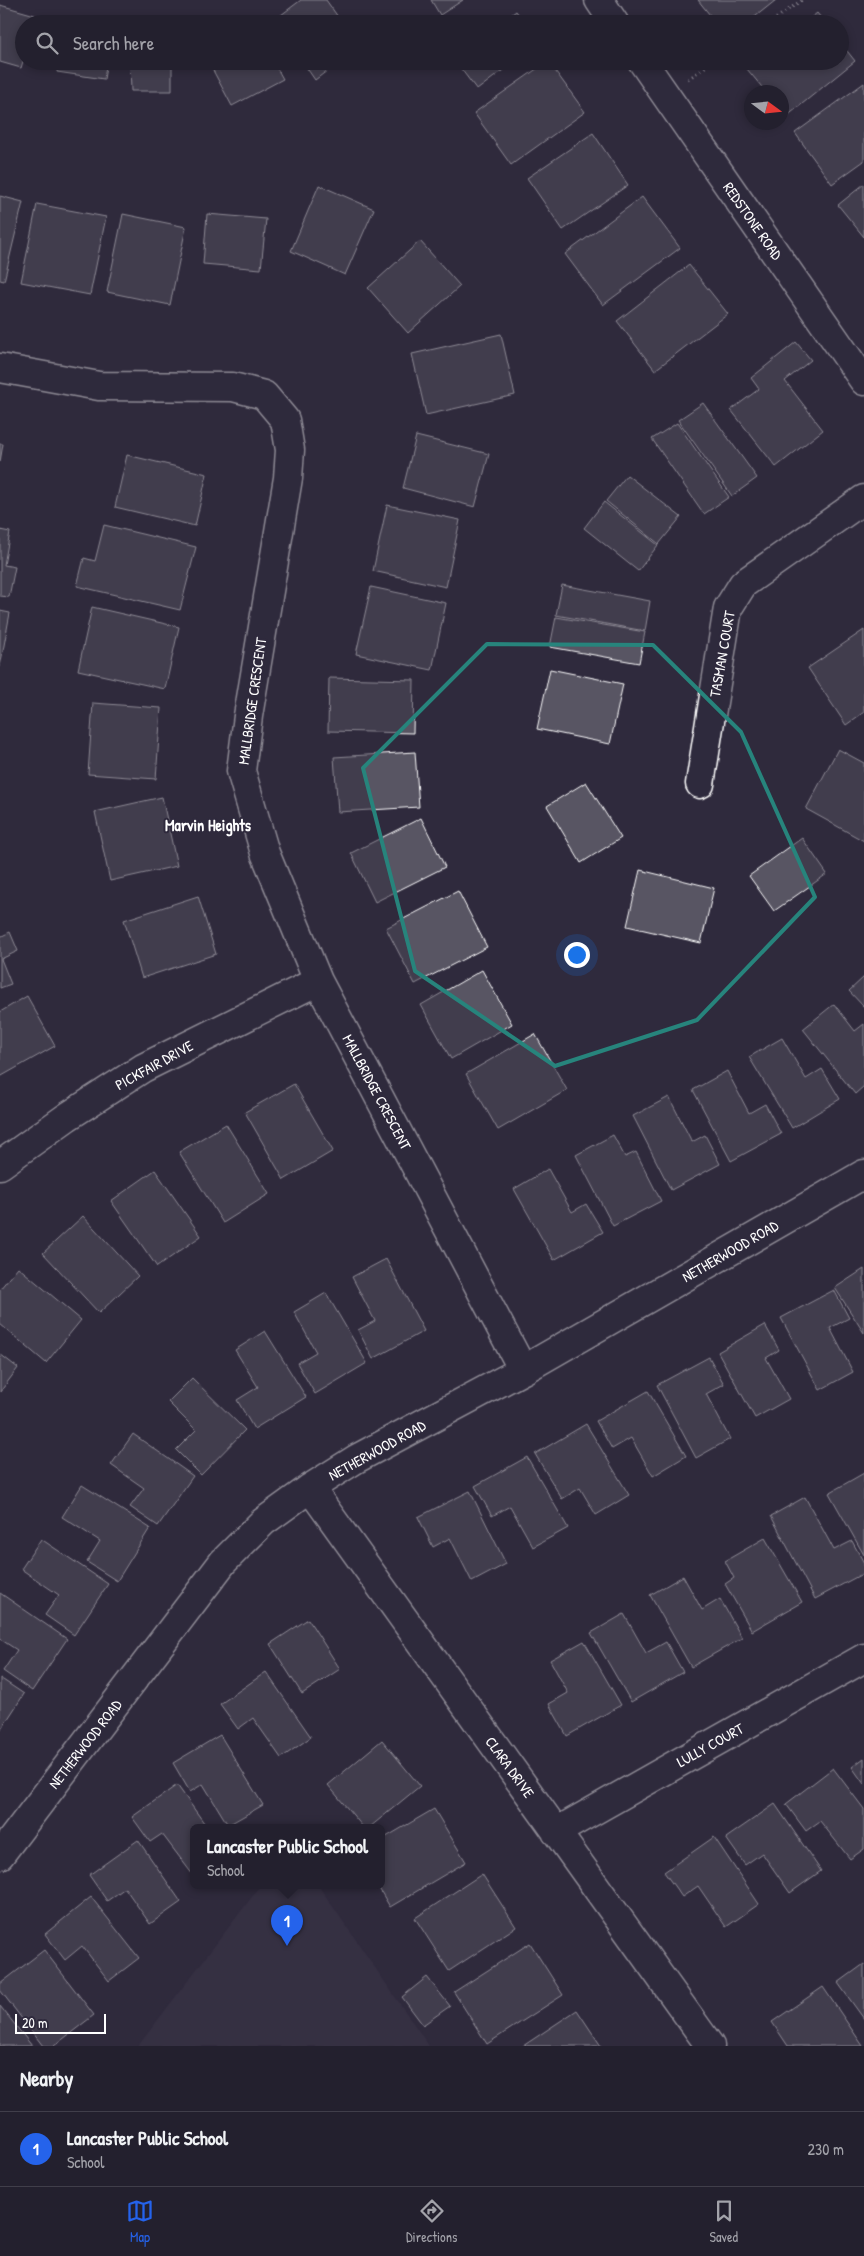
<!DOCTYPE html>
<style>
:root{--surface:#23202e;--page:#2f2d3a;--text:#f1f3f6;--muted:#a3a3aa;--line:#403e4a;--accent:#2563eb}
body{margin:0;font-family:"Patrick Hand",sans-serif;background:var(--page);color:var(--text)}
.compass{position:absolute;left:744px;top:85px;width:45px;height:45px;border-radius:50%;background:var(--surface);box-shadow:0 2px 8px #0003;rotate:105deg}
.scale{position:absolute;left:15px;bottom:12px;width:91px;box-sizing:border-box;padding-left:5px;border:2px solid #fff;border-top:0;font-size:14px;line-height:18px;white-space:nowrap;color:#fff;-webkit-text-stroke:4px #2f2a3d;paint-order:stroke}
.you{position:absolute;left:576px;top:954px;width:18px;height:18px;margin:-12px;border:4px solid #fff;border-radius:50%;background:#1a73e8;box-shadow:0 0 0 8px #1a73e833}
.badge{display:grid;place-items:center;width:32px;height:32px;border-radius:50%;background:var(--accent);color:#fff;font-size:16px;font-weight:700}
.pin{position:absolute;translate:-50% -41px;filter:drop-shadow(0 1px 2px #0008)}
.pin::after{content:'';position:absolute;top:26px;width:18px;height:15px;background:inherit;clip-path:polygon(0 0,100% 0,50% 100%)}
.popup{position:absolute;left:190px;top:1824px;width:195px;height:65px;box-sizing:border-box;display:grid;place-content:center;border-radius:8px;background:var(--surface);filter:drop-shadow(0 1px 4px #0005);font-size:16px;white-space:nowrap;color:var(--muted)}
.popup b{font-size:19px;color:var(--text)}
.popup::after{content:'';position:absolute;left:50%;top:100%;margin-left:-10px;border:10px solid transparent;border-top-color:var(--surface)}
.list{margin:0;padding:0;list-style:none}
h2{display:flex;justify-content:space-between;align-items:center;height:65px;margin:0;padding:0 20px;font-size:21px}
h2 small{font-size:16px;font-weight:400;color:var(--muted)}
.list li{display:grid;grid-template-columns:32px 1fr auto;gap:15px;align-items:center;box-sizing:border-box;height:75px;padding:0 20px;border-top:1px solid var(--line)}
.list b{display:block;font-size:19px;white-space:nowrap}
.list p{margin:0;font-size:16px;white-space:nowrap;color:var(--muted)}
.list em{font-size:16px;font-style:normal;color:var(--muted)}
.icon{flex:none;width:28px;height:28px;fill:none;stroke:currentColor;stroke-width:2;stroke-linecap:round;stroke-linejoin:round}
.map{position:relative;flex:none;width:864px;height:2046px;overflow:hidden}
.search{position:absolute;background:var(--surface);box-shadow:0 2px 8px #0003;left:15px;right:15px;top:15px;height:55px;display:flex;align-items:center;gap:12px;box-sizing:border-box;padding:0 18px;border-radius:28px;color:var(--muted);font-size:19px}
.sheet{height:140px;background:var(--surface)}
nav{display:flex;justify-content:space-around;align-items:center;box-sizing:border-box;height:70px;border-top:1px solid var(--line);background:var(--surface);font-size:14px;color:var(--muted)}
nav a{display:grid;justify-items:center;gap:2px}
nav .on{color:var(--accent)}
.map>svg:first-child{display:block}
.built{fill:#3c3749}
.building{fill:#595564;stroke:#fff}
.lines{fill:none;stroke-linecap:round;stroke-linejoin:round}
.minor-casing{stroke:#fff;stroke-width:31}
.path{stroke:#fff;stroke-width:3;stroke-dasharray:1 4;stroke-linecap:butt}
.minor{stroke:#2f2a3d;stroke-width:28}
.marked{fill:none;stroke:#27847c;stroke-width:4;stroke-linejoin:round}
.labels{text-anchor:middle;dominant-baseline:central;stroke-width:4;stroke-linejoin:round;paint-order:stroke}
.street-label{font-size:15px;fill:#fff;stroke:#2f2a3d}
.neighbourhood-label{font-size:16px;font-weight:bold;fill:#fff;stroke:#2f2a3d}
</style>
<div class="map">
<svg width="864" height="2046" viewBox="0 0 864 2046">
<rect width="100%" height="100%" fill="#2f2a3d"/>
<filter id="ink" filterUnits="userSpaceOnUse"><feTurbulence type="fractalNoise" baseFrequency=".02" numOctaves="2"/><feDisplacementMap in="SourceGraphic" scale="10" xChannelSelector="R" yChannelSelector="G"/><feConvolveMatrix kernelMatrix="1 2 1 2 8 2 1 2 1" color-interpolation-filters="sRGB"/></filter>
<g filter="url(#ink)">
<path class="built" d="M261,1885H318L429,2046H138Z"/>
<path class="building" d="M301,0H326L343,24H275L273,21Z
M431,0H463L440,15Z
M698,0H776L746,24H717Z
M0,5L35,15L33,24H24V58L21,68L0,62Z
M516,11L526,24H499Z
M817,13L826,24H803Z
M225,16L229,24H211Z
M250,18L253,24H239Z
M65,19L95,24H64Z
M840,42L855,61L786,117L782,112V92H766L747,69L756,61H840Z
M58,61H107L104,79L57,72Z
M130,61H172V91H131Z
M208,61H273L283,79L232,106Z
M302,61H340L315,80Z
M455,61H515L477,90Z
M548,61L585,112L511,165L474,113Z
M864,83V161L832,184L795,133Z
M593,133L628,185L563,230L527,178Z
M864,184V237L838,205Z
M319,185L374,209L345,275L291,251Z
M0,196L23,202L4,281L0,280Z
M642,197L680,248L603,305L565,254Z
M37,204L106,217L90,295L21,282Z
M123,214L186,227L170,305L107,292Z
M207,214L266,219L261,269L203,264Z
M420,241L460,286L408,333L368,288Z
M689,265L728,314L655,370L617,321Z
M501,334L515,395L426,415L412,354Z
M796,342L811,360L785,381L823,430L776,467L731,410L759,389L751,378Z
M703,403L757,478L732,496L678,420Z
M677,423L729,497L704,514L652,439Z
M416,436L489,454L475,507L403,488Z
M0,444H3L0,462Z
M127,455L207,474L195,526L115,507Z
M627,475L681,517L659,544L606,501Z
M604,502L658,545L638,571L584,528Z
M387,505L460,520L446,587L373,571Z
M104,525L196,547L180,610L77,586L84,558L95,561Z
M0,530L10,532L4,565L15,567L9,597L0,596Z
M562,585L650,601L645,631L556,615Z
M371,587L446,603L432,670L356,654Z
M92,607L179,627L165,689L78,670Z
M0,611L10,613L0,667Z
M556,617L645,632L639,663L550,647Z
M864,630V712L846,725L808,668Z
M550,669L623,684L610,744L537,729Z
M329,678L414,680L413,733L328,731Z
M93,703L161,708L156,779L88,774Z
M838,749L864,763V841L806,809Z
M415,752L419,807L338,812L334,757Z
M586,782L621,838L581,863L547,806Z
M162,797L177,866L110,881L95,812Z
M421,818L445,867L375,902L351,853Z
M802,838L827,874L774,911L749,876Z
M640,870L714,888L701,943L627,926Z
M458,891L487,947L415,984L386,928Z
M198,896L216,954L142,978L124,920Z
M10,932L18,951L1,959L11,984L0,988V937Z
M482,970L512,1024L451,1059L421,1005Z
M864,977V1007L849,991Z
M27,996L55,1046L0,1077V1012Z
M834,1004L855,1031L864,1024V1086L855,1094L803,1029Z
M535,1034L567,1090L498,1130L466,1074Z
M782,1038L806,1079L822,1069L840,1099L792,1128L749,1057Z
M727,1071L749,1113L765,1104L781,1134L731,1161L693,1090Z
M294,1084L333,1151L284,1180L245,1112Z
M669,1097L692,1142L705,1135L720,1164L671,1190L633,1116Z
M226,1124L269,1194L223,1223L179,1152Z
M613,1135L625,1157L636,1152L661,1201L613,1226L576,1155Z
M548,1169L572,1212L586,1204L603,1232L554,1260L514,1189Z
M155,1170L201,1236L157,1267L111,1201Z
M83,1216L138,1276L99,1313L43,1253Z
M386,1259L424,1331L373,1359L358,1330L375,1321L352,1277Z
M18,1267L81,1320L46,1363L0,1324V1289Z
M864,1269V1333L835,1288Z
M834,1290L849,1318L830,1328L853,1372L820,1390L781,1318Z
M326,1293L367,1363L315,1394L297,1363L316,1352L294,1312Z
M765,1325L779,1350L766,1358L789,1399L755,1418L718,1352Z
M265,1331L306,1397L254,1429L237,1400L258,1387L235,1350Z
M0,1354L18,1368L0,1392Z
M709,1357L724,1384L706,1394L730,1439L696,1458L657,1385Z
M192,1378L245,1430L201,1475L176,1450L196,1430L168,1402Z
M648,1391L686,1456L653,1476L631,1438L612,1449L596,1421Z
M586,1424L629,1495L596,1515L580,1488L562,1499L535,1454Z
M133,1434L193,1476L158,1526L130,1507L144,1488L111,1465Z
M527,1457L568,1528L533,1547L510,1506L492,1516L475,1486Z
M864,1473V1555L829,1493Z
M82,1485L150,1528L117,1581L87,1562L100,1541L62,1517Z
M470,1491L506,1564L472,1582L450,1538L433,1547L418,1517Z
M805,1497L834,1550L852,1541L864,1563V1573L815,1599L771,1516Z
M765,1538L802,1602L752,1631L725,1584L734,1578L725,1561Z
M41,1539L108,1584L74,1635L45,1615L59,1595L21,1569Z
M683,1576L702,1610L720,1599L742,1638L691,1667L650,1595Z
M0,1593L67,1639L32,1691L3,1671L17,1650L0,1639Z
M624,1614L646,1653L666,1642L683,1672L631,1702L591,1633Z
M308,1619L340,1669L302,1694L270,1644Z
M584,1641L621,1705L567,1736L549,1704L568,1693L550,1660Z
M266,1672L311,1737L281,1758L253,1718L238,1729L220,1704Z
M0,1678L24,1694L0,1731Z
M220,1735L263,1805L228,1825L203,1784L190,1792L173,1763Z
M382,1740L420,1786L370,1827H363L328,1785Z
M864,1758V1784L852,1767Z
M833,1768L864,1809V1849L850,1859L820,1821L806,1831L786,1804Z
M177,1785L207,1827H193V1875L162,1834L150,1842L132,1817Z
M775,1804L821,1871L790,1893L762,1853L745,1865L726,1838Z
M434,1809L466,1862L390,1907L377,1885H381V1840Z
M714,1837L759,1904L726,1927L698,1886L682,1897L664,1872Z
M138,1840L181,1902L150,1924L125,1888L107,1901L89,1875Z
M482,1874L516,1927L449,1971L415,1918Z
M91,1897L139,1958L109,1981L82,1946L65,1960L45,1934Z
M530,1943L563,1995L487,2044L454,1992Z
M44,1950L94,2015L54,2046H43L0,1990V1984Z
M864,1964V2019L838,1983Z
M427,1977L450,2006L423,2025L402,1997Z
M823,1987L863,2046H788L772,2022Z
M0,2006L32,2046H0Z
M577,2010L601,2046H523Z"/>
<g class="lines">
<defs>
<path id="minor" d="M599,0L615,24
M642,61L864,381
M0,368L99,386L233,387L264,395L285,420L290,450L288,478L248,716L241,771L265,853L318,981L523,1370
M700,784L728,608L743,584L864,499
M0,1165L67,1117L143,1068L318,981
M310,1488L710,2046
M556,1832L864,1658
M0,1855L223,1562L263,1522L310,1488L356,1459L523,1370L864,1174"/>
</defs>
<use href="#minor" class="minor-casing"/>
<path class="path" d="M768,24L802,0
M688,79L714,61"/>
<use href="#minor" class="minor"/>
</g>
</g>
<path d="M0 0H864V2046H0ZM487,644L653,645L741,732L815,897L697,1020L555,1066L415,971L363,768Z" fill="#2f2a3d" fill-opacity=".55" fill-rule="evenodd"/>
<path class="marked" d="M487,644L653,645L741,732L815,897L697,1020L555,1066L415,971L363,768Z"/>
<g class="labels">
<g class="street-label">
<text transform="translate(753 221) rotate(55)">REDSTONE ROAD</text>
<text transform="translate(722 654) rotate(-80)">TASMAN COURT</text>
<text transform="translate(252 701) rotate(-82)">MALLBRIDGE CRESCENT</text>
<text transform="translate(154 1065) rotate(-29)">PICKFAIR DRIVE</text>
<text transform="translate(377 1092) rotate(62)">MALLBRIDGE CRESCENT</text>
<text transform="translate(730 1251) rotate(-30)">NETHERWOOD ROAD</text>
<text transform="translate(377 1450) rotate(-29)">NETHERWOOD ROAD</text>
<text transform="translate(85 1744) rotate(-52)">NETHERWOOD ROAD</text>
<text transform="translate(710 1745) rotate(-29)">LULLY COURT</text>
<text transform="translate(510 1767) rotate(54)">CLARA DRIVE</text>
</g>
<g class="neighbourhood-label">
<text x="208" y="825">Marvin Heights</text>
</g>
</g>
</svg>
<svg class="compass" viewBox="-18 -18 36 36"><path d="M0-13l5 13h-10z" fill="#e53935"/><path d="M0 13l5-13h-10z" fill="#a3a3aa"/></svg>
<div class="scale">20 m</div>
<div class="you"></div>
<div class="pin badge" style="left:287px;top:1946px">1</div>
<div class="popup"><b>Lancaster Public School</b>School</div>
<div class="search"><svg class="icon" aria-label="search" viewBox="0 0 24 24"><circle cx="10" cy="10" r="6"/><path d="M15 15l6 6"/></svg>Search here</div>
</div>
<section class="sheet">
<h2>Nearby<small></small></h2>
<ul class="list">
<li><span class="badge">1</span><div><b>Lancaster Public School</b><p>School</p></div><em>230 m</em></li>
</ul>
</section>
<nav>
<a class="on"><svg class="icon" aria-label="map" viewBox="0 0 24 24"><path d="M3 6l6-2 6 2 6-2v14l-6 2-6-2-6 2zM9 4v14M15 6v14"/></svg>Map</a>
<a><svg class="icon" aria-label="directions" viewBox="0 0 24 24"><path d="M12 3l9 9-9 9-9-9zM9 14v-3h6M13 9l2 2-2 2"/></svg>Directions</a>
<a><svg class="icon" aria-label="saved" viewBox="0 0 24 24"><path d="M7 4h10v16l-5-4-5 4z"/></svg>Saved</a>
</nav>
